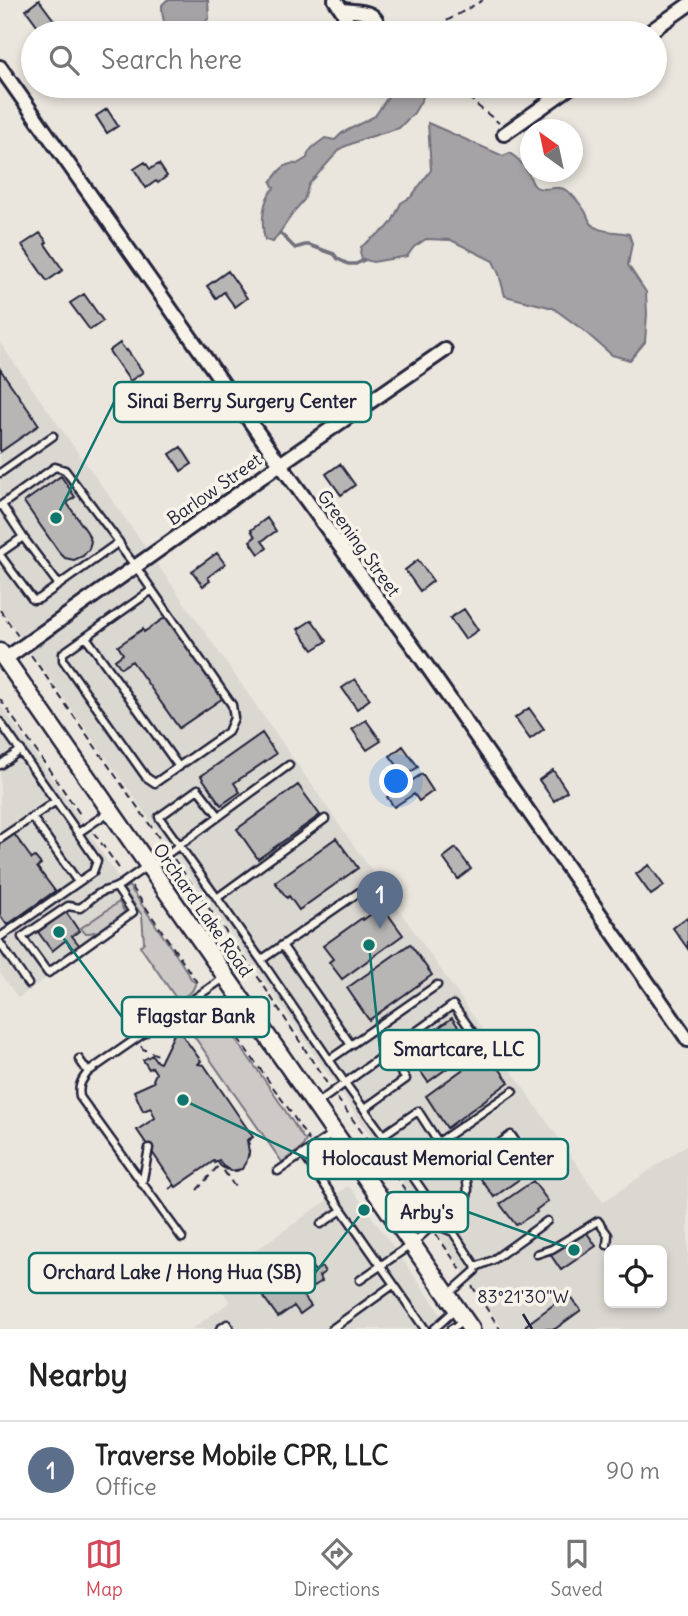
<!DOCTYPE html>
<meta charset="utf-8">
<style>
:root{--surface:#fff;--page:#f2f2f2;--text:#222;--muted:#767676;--line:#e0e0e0;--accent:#d1495b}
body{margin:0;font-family:Delius,sans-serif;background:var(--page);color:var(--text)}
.controls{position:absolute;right:21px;bottom:21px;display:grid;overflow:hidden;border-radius:10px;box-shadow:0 4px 10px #0003}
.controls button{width:63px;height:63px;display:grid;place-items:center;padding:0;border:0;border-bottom:2px solid var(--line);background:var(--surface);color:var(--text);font:35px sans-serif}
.compass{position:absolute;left:520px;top:119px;width:63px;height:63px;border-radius:50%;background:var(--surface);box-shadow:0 4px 10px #0003;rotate:327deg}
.you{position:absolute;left:397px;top:782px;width:24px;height:24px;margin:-18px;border:5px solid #fff;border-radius:50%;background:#1a73e8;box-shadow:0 0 0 10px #1a73e833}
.badge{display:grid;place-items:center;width:46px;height:46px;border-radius:50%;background:var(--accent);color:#fff;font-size:23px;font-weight:700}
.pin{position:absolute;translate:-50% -58px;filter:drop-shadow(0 2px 4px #0008)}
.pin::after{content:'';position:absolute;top:37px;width:24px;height:21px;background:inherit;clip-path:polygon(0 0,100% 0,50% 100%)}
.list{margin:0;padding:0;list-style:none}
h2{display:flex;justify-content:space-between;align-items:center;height:91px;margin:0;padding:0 28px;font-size:30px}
h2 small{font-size:23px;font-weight:400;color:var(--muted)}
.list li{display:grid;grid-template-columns:46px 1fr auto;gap:21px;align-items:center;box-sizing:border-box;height:98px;padding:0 28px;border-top:2px solid var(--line)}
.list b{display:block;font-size:26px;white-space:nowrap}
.list p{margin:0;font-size:23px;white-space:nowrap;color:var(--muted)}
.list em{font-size:23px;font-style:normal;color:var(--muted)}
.icon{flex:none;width:38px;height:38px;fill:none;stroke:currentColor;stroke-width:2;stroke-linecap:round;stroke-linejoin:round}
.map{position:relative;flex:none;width:688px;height:1329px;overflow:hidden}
.search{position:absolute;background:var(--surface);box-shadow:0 4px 10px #0003;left:21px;right:21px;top:21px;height:77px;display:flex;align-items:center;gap:18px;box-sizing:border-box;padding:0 24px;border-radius:38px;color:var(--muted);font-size:26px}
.sheet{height:189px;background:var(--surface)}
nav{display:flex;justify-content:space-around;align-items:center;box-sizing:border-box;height:98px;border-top:2px solid var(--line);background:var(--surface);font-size:19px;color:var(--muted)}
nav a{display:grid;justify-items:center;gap:4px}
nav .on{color:var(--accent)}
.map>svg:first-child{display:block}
.built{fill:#dbd8d2;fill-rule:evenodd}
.green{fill:#cdc9c6;stroke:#787680;stroke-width:2}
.water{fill:#a6a3a6;stroke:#716f7b;stroke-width:2}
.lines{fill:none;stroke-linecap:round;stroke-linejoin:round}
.stream{stroke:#716f7b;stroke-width:3.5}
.building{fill:#b8b6b5;stroke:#22223b;stroke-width:2}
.lane-casing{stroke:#22223b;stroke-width:11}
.street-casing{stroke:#22223b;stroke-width:18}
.secondary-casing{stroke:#22223b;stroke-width:21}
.path{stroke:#22223b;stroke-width:2;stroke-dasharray:7 5;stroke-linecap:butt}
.lane{stroke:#f7f3e8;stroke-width:6}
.street{stroke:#f7f3e8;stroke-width:12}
.secondary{stroke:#f7f3e8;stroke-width:16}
.ticks{fill:none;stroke:#22223b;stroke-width:2.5}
.labels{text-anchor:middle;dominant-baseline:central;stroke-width:7;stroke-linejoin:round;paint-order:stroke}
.street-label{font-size:18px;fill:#22223b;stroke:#f7f3e8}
.ticks-label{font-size:18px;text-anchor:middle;fill:#22223b;stroke:#f7f3e8;stroke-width:7;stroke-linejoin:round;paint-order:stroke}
.leader{fill:none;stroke:#0f766e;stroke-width:2.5}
.callout-dot{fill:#0f766e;stroke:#f7f3e8;stroke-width:2.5}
.callout{fill:#f7f3e8;stroke:#0f766e;stroke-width:2.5}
.callout-label{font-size:19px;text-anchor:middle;font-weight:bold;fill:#22223b}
</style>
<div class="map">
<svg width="688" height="1329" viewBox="0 0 688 1329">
<rect width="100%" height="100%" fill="#eae6de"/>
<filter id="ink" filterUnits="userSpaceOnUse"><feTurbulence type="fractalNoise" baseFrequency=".0143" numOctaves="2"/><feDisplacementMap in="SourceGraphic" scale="14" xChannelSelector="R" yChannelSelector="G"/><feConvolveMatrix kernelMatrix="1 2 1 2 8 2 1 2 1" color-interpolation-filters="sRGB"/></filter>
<g filter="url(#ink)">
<path class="built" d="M0,343L144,545L603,1202L688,1144V1329H503L267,985L0,608ZM609,1250H662V1303H609Z
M0,704L81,820L140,912L18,998L0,973Z
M348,1186L355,1193L435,1305L448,1329H192L230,1302L214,1279Z"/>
<path class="green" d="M129,886L179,959L192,980L196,983L192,991L178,1001L140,946L144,942L142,915L123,889Z
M119,902L125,913C116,924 100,934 85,933L81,928Z
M206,1006C222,1014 231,1033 241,1047C263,1077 283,1107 303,1138L306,1140L302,1148L282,1162L182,1019Z"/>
<path class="water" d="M167,0H208L209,18L196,32C171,38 162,30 162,5Z
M398,86H428L422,99L414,113L399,128L363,139L341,148L309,184L304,200L296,209L273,242L265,240C261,225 262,199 274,188L271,182C278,172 284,162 297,164L307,158C308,148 318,144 325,138L335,140L342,133L375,116L394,88Z
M428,123L503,156L510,153C517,158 524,164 528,173C531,177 531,184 536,187C546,193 557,183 567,191C573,195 581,205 585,211C589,219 589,224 597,228C606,233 619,231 629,234L632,243L628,265L646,292L647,314L645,342L630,360L612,355L583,330L553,308L505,296L499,274L493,261L451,240L426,239L414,247L407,256L402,257L373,262L362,259L360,253L361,247L371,239L387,228L392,222L401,203L411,197L431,170Z"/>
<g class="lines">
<path class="stream" d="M280,233L295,248L305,245H309L334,254L338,259L348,264H356L364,260"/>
</g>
<path class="building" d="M39,0L59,27L50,33H43L26,10Z
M107,109L118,126L107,133L96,116Z
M145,162L150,169L159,164L167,176L158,183L156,181L146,188L134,169Z
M40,233L47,242L45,244L63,270L47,281L22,245Z
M228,271L247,298L235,307L224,292L216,298L207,286Z
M84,294L103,321L90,330L70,303Z
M120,343L126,351L127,350L143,372L130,381L109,351Z
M0,369L39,425L0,452Z
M181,447L192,464L181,471L170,454Z
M340,464L355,485L341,495L326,474Z
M61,476L75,497L67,503L87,532L91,541L89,549L83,556L74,560L65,558L59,552L24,502Z
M267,518L276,531L262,541L267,548L259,554L250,541L255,537L251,530Z
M217,553L225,564L208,577L210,581L203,586L192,571Z
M418,560L433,581L420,591L405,570Z
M464,609L478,630L465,639L450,618Z
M166,617L223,698L179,728L132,661L121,668L115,660L123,654L118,646L143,629L144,632Z
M312,620L327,641L313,650L298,629Z
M355,679L370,699L357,709L342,688Z
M529,708L544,729L530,739L515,718Z
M366,720L381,741L367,750L352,729Z
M262,733L276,754L234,783L240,792L221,805L201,776Z
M403,746L418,767L405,776L390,756Z
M553,770L567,791L554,801L539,780Z
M422,774L433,791L419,801L414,794L394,807L387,797Z
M298,785L320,815L258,859L237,829Z
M14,834L32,859L35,857L41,864L37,867L55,891L7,925L0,915V844Z
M336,838L358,868L299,910L289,896L287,898L275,882Z
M456,848L471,869L458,879L443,858Z
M649,865L664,886L651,895L636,874Z
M382,906L403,935L342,979L329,962L333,959L323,946L362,918L363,920Z
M66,912L79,931L72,936L80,946L73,951L66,940L52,951L38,932Z
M686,918L688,921V949L673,928Z
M410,944L432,975L369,1020L347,988Z
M452,1018L474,1049L428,1082L406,1051Z
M177,1028L201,1061L198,1064L204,1065L253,1137L247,1140L249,1152L247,1160L242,1169L231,1171L223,1166L219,1160L215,1163L214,1161L176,1187L137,1130L155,1118L151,1108L143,1111L134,1091L154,1082L153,1080L156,1073L152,1067L149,1069L143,1060L152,1055L157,1062L160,1063Z
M487,1052L509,1082L447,1128L426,1096Z
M503,1153L521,1178L494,1197L476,1172Z
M533,1181L548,1201L536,1210L537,1212L516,1225L500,1204Z
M585,1230L596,1246L561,1270L550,1254L572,1239L575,1240L584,1233L583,1232Z
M312,1267L315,1271L322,1267L325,1272L319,1276L322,1281L302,1294L311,1306L300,1314L294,1306L278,1317L260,1292L276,1281L273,1276L285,1268L294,1280Z
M568,1294L581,1310L555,1329H523L526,1327V1325Z"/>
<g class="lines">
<defs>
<path id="lane" d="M0,473L53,436
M2,505L23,537L59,585
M0,506L55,467L65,470L119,542
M0,553L23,537
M0,555L33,600L39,599L119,542L122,549L136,567L232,705L234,718L228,732L155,783L146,777L63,660V653L152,590
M86,637L179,767
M0,722L78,833L109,812
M0,765L21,750
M219,816L198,789L159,817L217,898L325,819
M32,817L78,882
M0,839L56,801
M151,866L289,765
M368,886L261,960L345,1083L405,1165
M116,887L133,912L48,973L22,937L68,906L80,908C87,903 95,894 104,891C110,889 114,889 120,885L147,866
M217,898L261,960
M0,937L93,872L97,861L78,833
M0,943L28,984
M282,945L351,1045
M155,1009L163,1021
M79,1059L88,1072
M329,1060L437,985
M316,1104L453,1005L474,1034
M364,1109L406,1079L386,1053
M383,1135L418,1111L438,1142
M303,1154L425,1329
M278,1171L334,1133
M142,1184L149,1148
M441,1218C467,1203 473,1201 464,1169L511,1135L527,1158
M321,1224L342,1210
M434,1224L453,1232L476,1267L475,1271L449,1294
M182,1238L80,1097C78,1086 81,1081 88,1072L224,978
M537,1254L552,1249L598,1221L608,1235L607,1245
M476,1267L493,1260L547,1221
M360,1280L412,1244L441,1218L405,1165L513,1091
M220,1329L227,1324L230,1329
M332,1329L393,1285
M434,1329L455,1310
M451,1329L464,1321"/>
<path id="street" d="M335,0L342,10L352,33
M342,10C360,12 379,9 379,33
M648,33L688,5
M0,67L280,464L417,652L688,1040
M504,134L572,86
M5,659L280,464L445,350"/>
<path id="secondary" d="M0,652L471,1329"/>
</defs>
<use href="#lane" class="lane-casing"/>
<use href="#street" class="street-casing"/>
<use href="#secondary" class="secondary-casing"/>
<path class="path" d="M426,33L483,0
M463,86L474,103L499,123
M0,610L18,636
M31,655L164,845
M0,699L82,817
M94,833L121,871
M174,859L260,980L328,1085
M132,887L198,984
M210,999L288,1108L309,1141
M141,1046L143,1049L163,1057
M337,1098L367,1139L382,1157L427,1221
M217,1161L237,1190
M169,1189L175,1185
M197,1190L219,1165C242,1181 251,1163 249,1141L252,1138
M436,1234L461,1270
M472,1286L500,1329"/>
<use href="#lane" class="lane"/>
<use href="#street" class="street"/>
<use href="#secondary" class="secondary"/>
</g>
</g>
<path class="ticks" d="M523,1314L532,1329"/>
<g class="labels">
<g class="street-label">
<text transform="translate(214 489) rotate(-35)">Barlow Street</text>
<text transform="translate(359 543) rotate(54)">Greening Street</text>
<text transform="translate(203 910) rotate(55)">Orchard Lake Road</text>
</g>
</g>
<g class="ticks-label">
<text x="523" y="1303">83°21'30"W</text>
</g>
<path class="leader" d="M56 518L114 402M59 932L122 1017M369 945L380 1050M183 1100L308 1159M574 1250L468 1212M364 1210L315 1273"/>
<g class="callout-dot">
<circle cx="56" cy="518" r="7"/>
<circle cx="59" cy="932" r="7"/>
<circle cx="369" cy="945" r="7"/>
<circle cx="183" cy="1100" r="7"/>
<circle cx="574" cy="1250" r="7"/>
<circle cx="364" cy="1210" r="7"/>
</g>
<g class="callout">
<rect x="114" y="382" width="257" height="40" rx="7"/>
<rect x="122" y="997" width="147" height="40" rx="7"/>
<rect x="380" y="1030" width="159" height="40" rx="7"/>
<rect x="308" y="1139" width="260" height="40" rx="7"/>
<rect x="386" y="1192" width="82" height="40" rx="7"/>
<rect x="29" y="1253" width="286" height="40" rx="7"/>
</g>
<g class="callout-label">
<text x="242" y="408">Sinai Berry Surgery Center</text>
<text x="196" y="1023">Flagstar Bank</text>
<text x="459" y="1056">Smartcare, LLC</text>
<text x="438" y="1165">Holocaust Memorial Center</text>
<text x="427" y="1219">Arby's</text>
<text x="172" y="1279">Orchard Lake / Hong Hua (SB)</text>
</g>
</svg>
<div class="controls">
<button><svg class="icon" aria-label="locate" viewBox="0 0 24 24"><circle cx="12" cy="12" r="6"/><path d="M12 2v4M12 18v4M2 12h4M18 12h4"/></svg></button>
</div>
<svg class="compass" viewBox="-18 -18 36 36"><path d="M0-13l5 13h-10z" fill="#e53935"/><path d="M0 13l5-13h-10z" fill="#767676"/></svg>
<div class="you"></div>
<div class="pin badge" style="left:380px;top:929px;background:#5c6f8a">1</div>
<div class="search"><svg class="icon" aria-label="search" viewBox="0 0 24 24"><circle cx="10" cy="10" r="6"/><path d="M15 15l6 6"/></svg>Search here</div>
</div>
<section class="sheet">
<h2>Nearby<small></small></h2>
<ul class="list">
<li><span class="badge" style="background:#5c6f8a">1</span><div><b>Traverse Mobile CPR, LLC</b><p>Office</p></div><em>90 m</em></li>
</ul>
</section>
<nav>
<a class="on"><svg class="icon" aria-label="map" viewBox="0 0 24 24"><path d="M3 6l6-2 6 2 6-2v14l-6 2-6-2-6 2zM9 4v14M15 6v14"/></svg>Map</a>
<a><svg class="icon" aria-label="directions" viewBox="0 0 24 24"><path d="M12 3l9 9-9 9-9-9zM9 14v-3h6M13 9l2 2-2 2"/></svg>Directions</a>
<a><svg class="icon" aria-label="saved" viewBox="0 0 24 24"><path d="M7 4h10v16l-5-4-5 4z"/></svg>Saved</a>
</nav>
